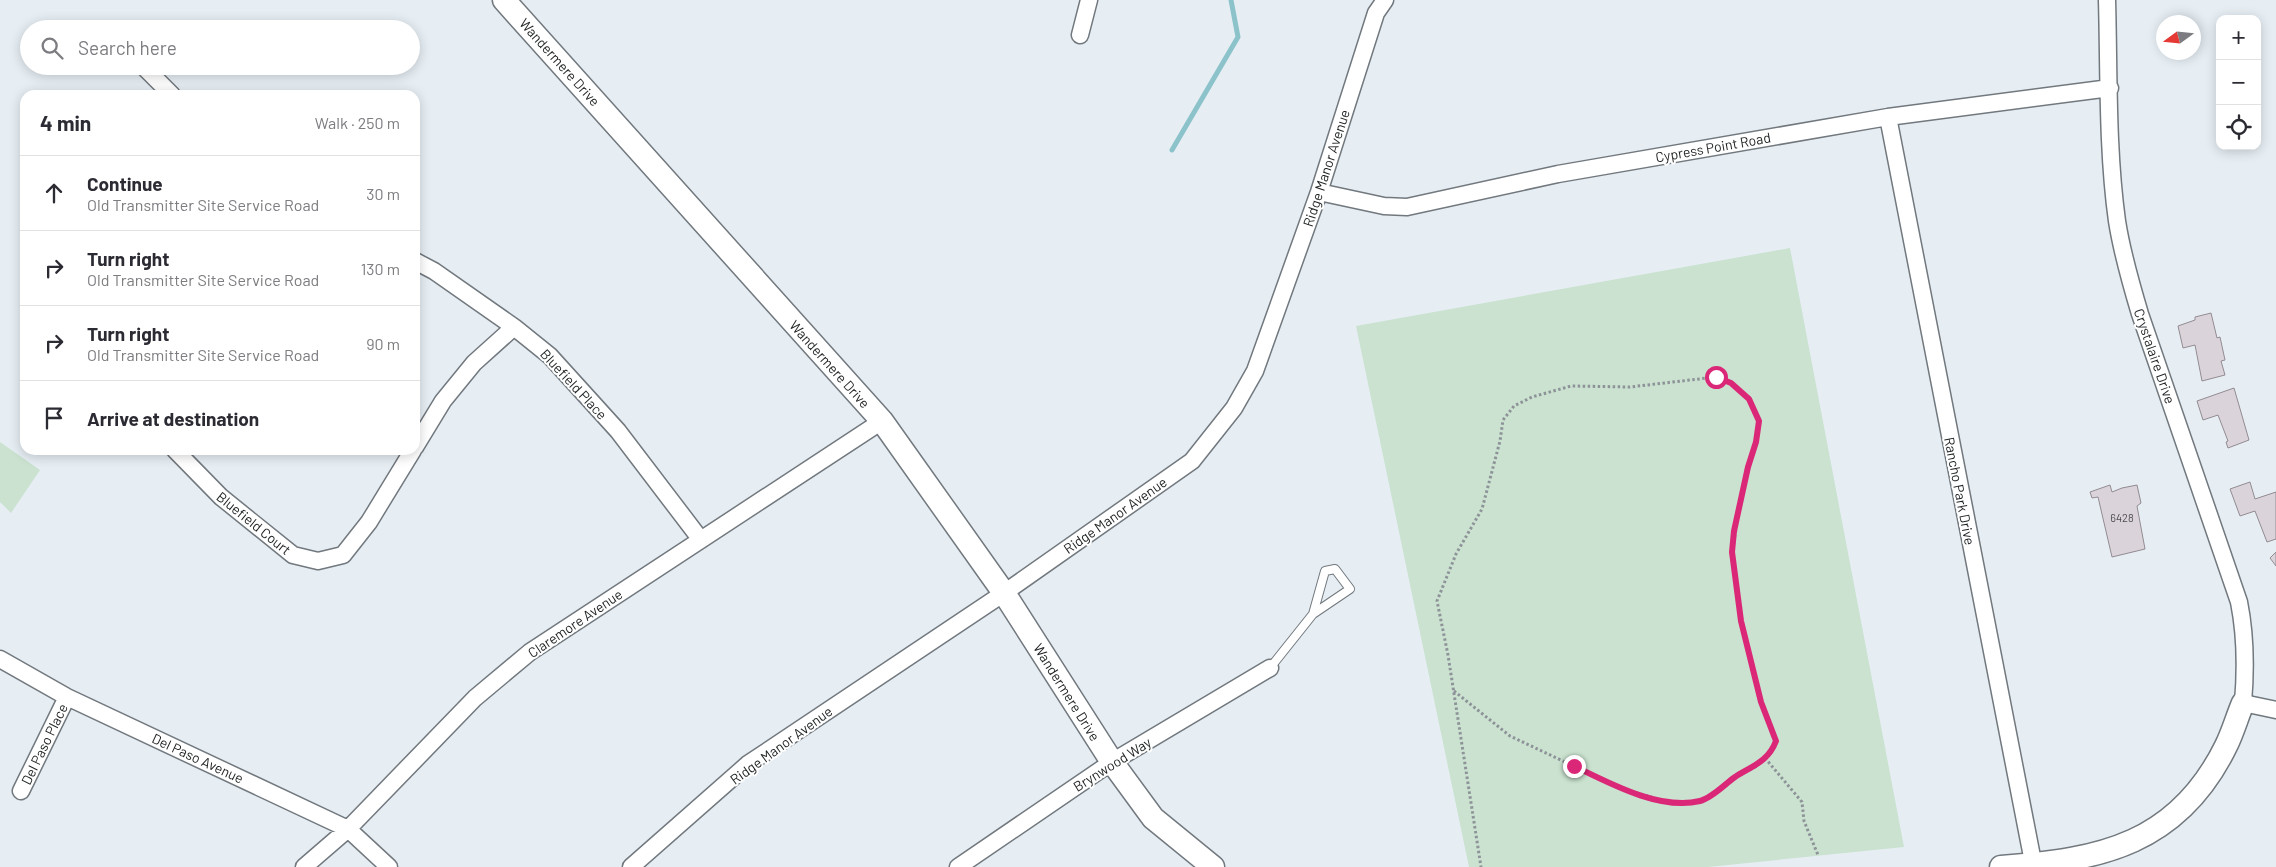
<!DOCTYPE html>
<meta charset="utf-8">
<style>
:root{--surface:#fff;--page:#f7f7f7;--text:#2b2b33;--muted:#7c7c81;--line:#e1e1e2}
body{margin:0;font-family:Barlow,sans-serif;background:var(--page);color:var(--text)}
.controls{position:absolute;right:15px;top:15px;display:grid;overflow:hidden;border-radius:10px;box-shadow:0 2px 12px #0003}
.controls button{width:45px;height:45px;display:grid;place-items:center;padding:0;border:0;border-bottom:1px solid var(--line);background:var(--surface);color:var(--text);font:25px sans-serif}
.compass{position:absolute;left:2156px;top:15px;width:45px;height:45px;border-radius:50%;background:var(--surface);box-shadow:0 2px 12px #0003;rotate:255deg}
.stop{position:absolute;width:15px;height:15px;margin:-11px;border:4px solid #db2777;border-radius:50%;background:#fff}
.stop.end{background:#db2777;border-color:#fff;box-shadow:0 1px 5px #0008}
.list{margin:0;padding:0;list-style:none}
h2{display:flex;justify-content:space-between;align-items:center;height:65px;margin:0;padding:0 20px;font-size:21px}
h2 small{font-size:16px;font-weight:400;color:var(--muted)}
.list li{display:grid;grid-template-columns:32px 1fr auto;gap:15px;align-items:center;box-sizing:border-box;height:75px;padding:0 20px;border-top:1px solid var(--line)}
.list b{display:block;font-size:19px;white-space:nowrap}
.list p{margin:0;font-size:16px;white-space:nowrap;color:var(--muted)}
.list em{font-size:16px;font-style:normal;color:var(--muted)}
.icon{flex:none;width:28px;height:28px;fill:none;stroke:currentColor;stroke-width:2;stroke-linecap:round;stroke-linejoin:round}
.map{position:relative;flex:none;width:2276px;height:867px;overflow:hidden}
.search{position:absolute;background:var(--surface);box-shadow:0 2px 12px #0003;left:20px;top:20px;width:400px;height:55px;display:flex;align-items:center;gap:12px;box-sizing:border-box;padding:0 18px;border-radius:28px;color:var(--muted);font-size:19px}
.panel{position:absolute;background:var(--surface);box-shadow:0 2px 12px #0003;left:20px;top:90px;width:400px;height:365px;border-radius:15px}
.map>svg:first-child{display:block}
.green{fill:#cae2cf}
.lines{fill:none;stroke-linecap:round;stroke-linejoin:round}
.stream{stroke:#8cc3ca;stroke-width:5}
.building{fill:#dbd3da;stroke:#928b92}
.lane-casing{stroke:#71787e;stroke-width:10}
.street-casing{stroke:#71787e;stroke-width:19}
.secondary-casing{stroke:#71787e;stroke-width:25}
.path{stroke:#8d9398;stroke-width:3;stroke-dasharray:2.5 2.5;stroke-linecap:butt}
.lane{stroke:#fff;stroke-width:8}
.street{stroke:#fff;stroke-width:16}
.secondary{stroke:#fff;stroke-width:22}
.route{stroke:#db2777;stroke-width:6}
.labels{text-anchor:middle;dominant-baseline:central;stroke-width:4;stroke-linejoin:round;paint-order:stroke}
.number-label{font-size:11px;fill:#4c4d50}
.street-label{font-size:14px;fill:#1d2022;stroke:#fff}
</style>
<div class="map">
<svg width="2276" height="867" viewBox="0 0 2276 867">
<rect width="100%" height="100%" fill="#e6eef4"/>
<path class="green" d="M1790,248L1904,847L1708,867H1469L1356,326Z
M0,442L40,470L11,513L0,502Z"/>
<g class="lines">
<path class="stream" d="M1172,150L1238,37L1231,0"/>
</g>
<path class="building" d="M2211,313L2217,338L2220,337L2225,360L2221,361L2225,375L2202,381L2195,345L2183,348L2178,326L2195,320V317Z
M2234,388L2249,440L2228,448L2226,442L2228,441L2218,415L2203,420L2197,401Z
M2250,482L2255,499L2276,492V539L2267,542L2255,511L2240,516L2230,489Z
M2110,485L2112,492L2122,488L2137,485L2141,503L2137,506L2145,549L2112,557L2098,497L2092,498L2090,492Z
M2276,552V566L2270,558Z"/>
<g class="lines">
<defs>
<path id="lane" d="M1270,668L1313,614L1350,589L1335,569L1325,571L1313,614"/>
<path id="street" d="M2107,0C2109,73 2107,149 2117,221C2122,253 2131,284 2140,314L2239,602C2246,637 2246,668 2243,703L2276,710
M1080,35L1089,0
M143,66L172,95
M1888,117L2034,867
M1319,192L1384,206L1407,207L1558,174L1888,117L2110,88
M415,261L434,271L514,327L550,356L618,431L701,540
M415,447L443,401L474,363L514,327
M175,450L221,497L293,555L318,561L343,555L369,522L413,450
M0,659L67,697L348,829L389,867
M21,791L67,697
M304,867L348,829L475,698L530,652L882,421
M631,867L748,764L1004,593L1192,461L1234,408L1255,371L1319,192L1376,13L1385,0
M958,867L1112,762L1270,668"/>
<path id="secondary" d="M504,0L882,421L1004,593L1112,762L1153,818L1213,867
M2001,867C2101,860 2178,844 2226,746C2233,732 2237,717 2243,703"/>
</defs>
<use href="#lane" class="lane-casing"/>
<use href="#street" class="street-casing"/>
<use href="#secondary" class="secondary-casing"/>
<path class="path" d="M1454,691L1510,736L1620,788L1672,803L1702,801L1737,776L1757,766L1772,752L1776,741L1761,702L1741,621L1732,552L1747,467L1756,442L1759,421L1749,399L1731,383L1716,377L1630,387L1571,386L1532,397L1514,406L1503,420L1500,441L1482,509L1456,554L1437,601L1448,655L1481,867
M1765,758L1802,802L1804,821L1818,855"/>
<use href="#lane" class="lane"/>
<use href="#street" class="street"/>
<use href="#secondary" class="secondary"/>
</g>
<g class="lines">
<path class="route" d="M1574,766C1609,783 1660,811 1700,801C1712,798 1725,784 1735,777C1752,766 1768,762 1776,741L1761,702L1741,621L1732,552L1734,531L1748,467L1756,442L1759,421L1749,399L1731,383L1716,377"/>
</g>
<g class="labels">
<g class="number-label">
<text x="2122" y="517">6428</text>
</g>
<g class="street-label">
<text transform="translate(560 62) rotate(48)">Wandermere Drive</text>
<text transform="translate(1713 147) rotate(-10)">Cypress Point Road</text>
<text transform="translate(1326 168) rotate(-72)">Ridge Manor Avenue</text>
<text transform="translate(2155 356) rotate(71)">Crystalaire Drive</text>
<text transform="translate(830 364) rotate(48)">Wandermere Drive</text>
<text transform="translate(574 384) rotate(47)">Bluefield Place</text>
<text transform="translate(1960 491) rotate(79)">Rancho Park Drive</text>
<text transform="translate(1115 515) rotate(-35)">Ridge Manor Avenue</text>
<text transform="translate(254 523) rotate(39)">Bluefield Court</text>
<text transform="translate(575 623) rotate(-34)">Claremore Avenue</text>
<text transform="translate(1067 692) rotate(58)">Wandermere Drive</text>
<text transform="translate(44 744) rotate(-64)">Del Paso Place</text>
<text transform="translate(781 745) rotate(-36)">Ridge Manor Avenue</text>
<text transform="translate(198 758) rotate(25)">Del Paso Avenue</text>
<text transform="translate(1112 764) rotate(-32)">Brynwood Way</text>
</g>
</g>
</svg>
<div class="controls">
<button>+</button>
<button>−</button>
<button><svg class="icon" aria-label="locate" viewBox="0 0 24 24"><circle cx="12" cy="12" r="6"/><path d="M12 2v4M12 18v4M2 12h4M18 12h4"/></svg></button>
</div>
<svg class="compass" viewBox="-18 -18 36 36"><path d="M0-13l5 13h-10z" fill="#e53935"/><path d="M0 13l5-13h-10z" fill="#7c7c81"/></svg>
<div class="stop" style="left:1716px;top:377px"></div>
<div class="stop end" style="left:1574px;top:766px"></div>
<div class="search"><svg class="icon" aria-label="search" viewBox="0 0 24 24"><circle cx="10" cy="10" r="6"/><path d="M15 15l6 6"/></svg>Search here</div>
<section class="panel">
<h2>4 min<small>Walk · 250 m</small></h2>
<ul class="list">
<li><svg class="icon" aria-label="ahead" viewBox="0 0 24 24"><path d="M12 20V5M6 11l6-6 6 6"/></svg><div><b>Continue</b><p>Old Transmitter Site Service Road</p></div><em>30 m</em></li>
<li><svg class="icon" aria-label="right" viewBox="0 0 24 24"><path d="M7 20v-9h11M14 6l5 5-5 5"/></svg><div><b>Turn right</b><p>Old Transmitter Site Service Road</p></div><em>130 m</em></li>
<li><svg class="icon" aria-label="right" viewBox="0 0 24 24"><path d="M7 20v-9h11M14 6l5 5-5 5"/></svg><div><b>Turn right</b><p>Old Transmitter Site Service Road</p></div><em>90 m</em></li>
<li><svg class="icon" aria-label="arrive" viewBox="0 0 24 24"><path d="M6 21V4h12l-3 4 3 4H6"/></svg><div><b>Arrive at destination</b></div></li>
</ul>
</section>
</div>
